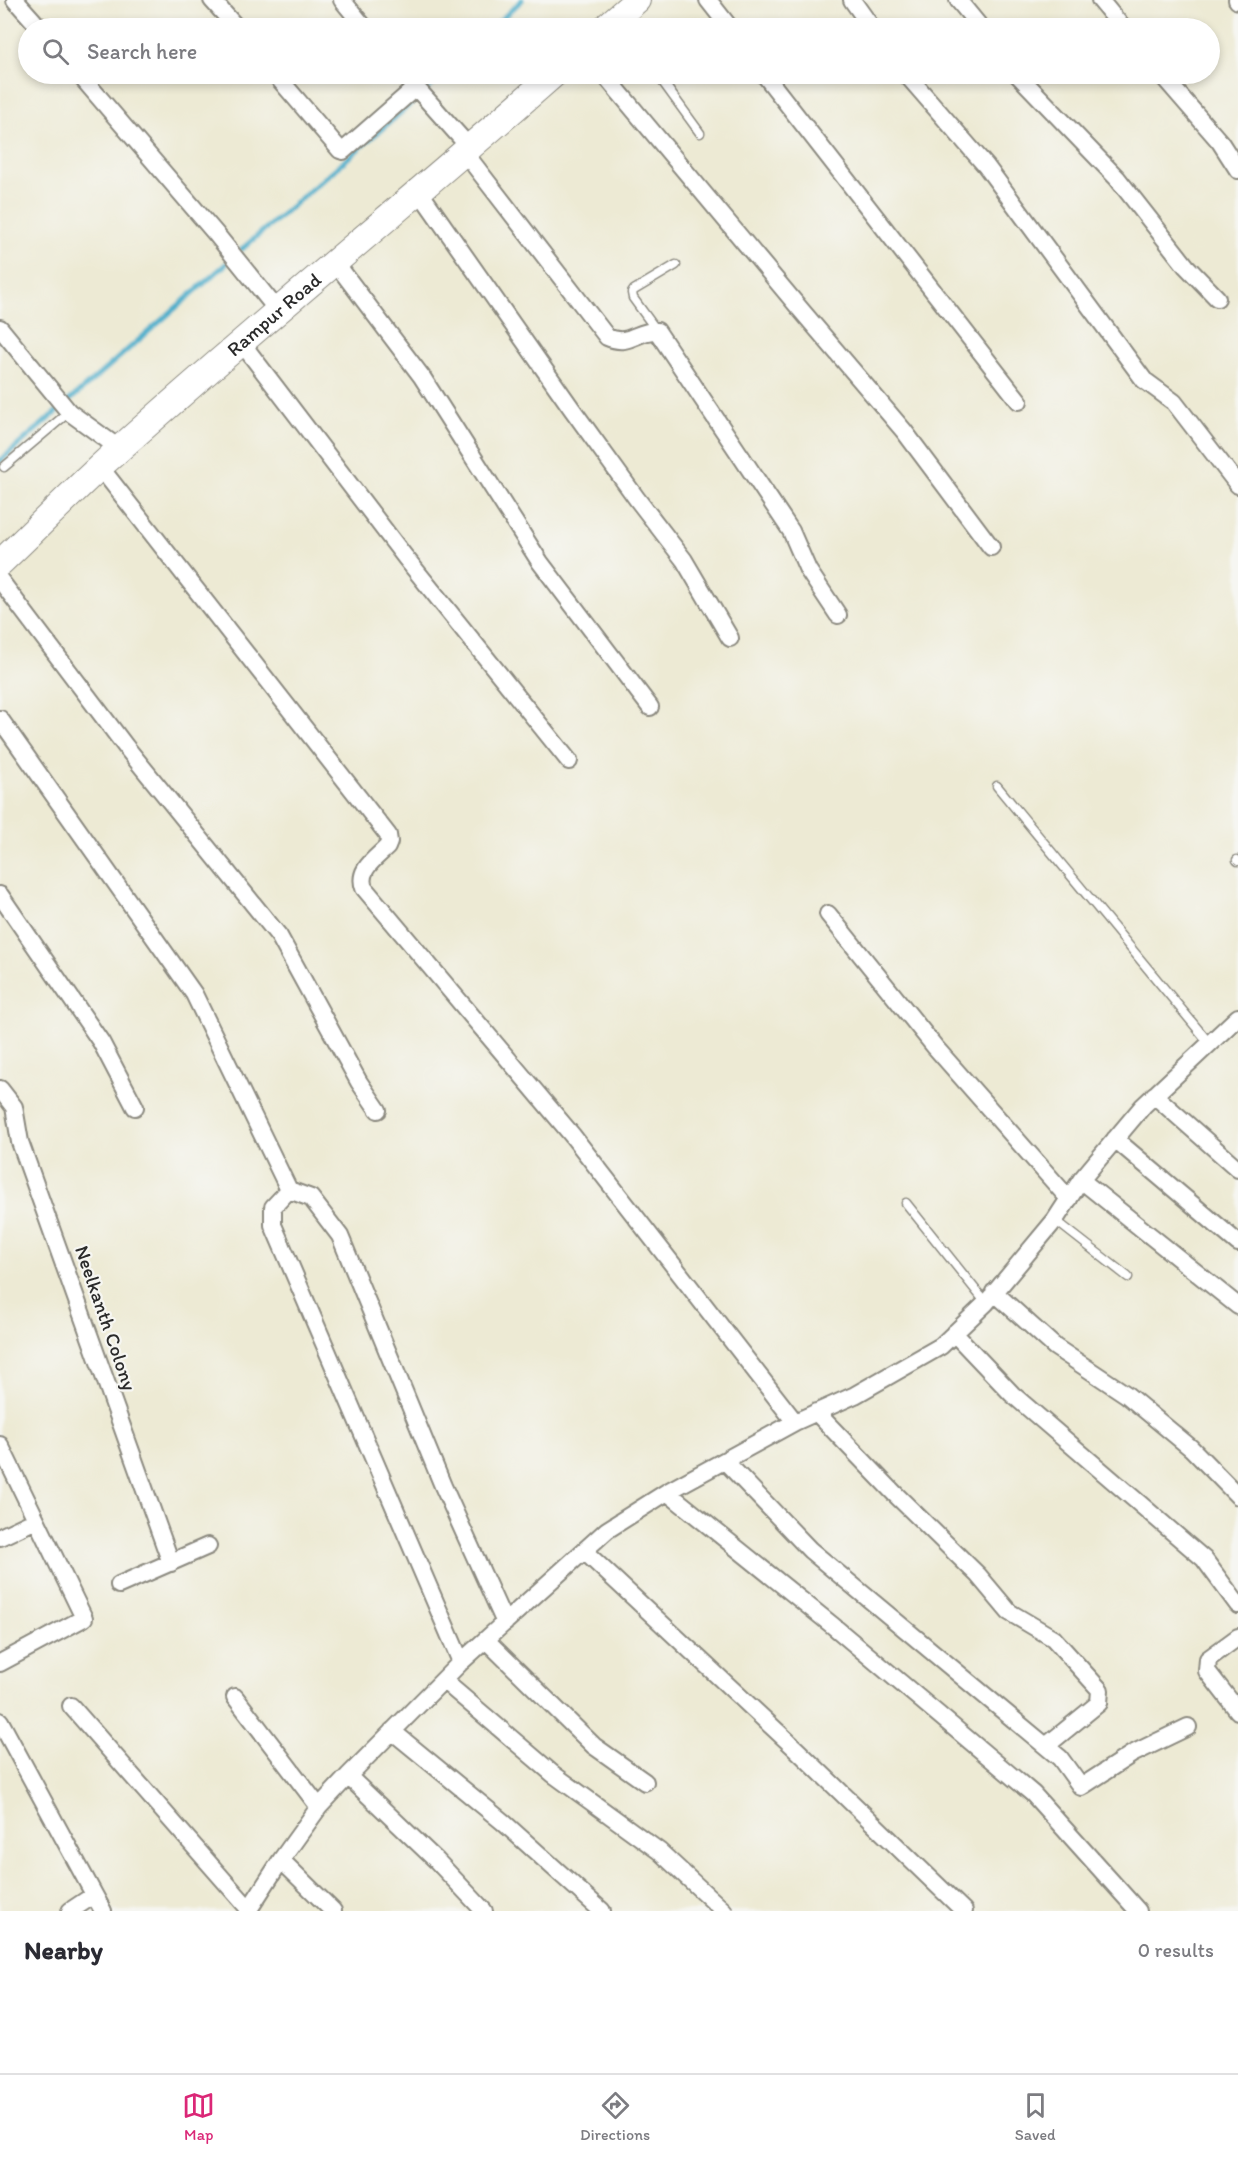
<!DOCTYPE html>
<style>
:root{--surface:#fff;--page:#f2f2f3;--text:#2b2b33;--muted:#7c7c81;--line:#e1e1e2;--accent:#db2777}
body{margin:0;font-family:Itim,sans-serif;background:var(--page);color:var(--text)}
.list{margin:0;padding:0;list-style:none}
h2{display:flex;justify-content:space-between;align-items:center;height:78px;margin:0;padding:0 24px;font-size:26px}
h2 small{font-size:20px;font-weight:400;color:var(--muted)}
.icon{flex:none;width:33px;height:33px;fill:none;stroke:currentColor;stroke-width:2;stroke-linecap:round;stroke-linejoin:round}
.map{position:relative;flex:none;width:1238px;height:1911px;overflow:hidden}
.search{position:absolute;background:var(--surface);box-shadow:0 3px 9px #0003;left:18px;right:18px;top:18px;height:66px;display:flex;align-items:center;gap:15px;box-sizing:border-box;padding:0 21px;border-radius:33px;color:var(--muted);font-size:22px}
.sheet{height:162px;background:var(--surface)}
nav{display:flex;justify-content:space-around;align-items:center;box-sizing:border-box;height:84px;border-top:2px solid var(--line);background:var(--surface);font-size:16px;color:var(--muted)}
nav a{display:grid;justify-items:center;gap:3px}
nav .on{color:var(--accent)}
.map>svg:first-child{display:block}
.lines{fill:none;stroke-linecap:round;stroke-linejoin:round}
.stream{stroke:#4badca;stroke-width:5}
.service-casing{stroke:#8c8a80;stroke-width:11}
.minor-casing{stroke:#8c8a80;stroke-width:20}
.primary-casing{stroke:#8c8a80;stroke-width:28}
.service{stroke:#fff;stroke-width:8}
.minor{stroke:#fff;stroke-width:16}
.primary{stroke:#fff;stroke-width:26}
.labels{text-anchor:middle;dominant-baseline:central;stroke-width:4.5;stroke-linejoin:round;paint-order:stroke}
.street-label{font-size:20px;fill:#2b2b2b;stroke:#f6f6f2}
</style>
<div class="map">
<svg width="1238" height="1911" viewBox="0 0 1238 1911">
<rect width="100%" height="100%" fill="#f6f6f2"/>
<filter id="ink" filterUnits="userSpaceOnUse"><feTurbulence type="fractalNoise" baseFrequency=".0167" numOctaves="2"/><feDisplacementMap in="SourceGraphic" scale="12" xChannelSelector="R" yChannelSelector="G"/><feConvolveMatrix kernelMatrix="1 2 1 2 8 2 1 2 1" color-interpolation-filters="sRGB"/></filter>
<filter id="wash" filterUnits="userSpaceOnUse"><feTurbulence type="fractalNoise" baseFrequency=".008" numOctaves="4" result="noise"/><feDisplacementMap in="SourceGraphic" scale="24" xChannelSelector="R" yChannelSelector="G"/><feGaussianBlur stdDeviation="1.35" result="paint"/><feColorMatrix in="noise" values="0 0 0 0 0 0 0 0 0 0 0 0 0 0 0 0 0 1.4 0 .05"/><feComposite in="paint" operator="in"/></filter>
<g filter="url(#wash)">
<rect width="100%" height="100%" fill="#edead4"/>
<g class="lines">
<path class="stream" d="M492,28L522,0
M429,88L444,74
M242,249L413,102
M0,461L226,264"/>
</g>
</g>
<g filter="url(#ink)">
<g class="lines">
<defs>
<path id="service" d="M657,74L700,133
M657,331L633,298L632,293L634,290L676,265
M4,467L69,412
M997,786L1210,1044
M1237,860L1238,861
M906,1203L986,1303
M1055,1220L1128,1277"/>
<path id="minor" d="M15,0L40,28
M212,0L237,28
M342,0L365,28
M708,0L730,28
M852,0L872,28
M958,0L981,28
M1100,0L1123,28
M1237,0L1238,1
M79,74L216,234L278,311
M275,74L340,150L343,151L416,87
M404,74L470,148
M604,74L801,310L904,431L991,547
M764,74L1019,401
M906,74L986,166L1144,380L1174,402L1238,485
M1017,74L1117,178L1186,266L1217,298
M1161,74L1220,142L1238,170
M465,153L607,337C630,347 636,330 657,331L791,531L808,570L838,615
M419,191L572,409L637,499L684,560L730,638
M335,262L422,377L540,562L650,707
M0,328L69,412L120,449
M241,342L405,557L569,761
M100,467L388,835L389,842L387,847C375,859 357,870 364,888L572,1135L795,1422
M0,580L126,747L279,936L359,1082L378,1110
M0,719L194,994L289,1190L311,1198L340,1236L443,1486L505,1623
M0,895L101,1042L135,1107
M828,914L935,1047L1069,1199
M0,1089L14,1107L20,1142L171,1563
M1154,1095L1238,1169
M1115,1139L1238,1243
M1081,1180L1238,1306
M289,1190L273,1207V1225L461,1662
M994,1292L1055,1347L1127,1395L1191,1448L1238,1496
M954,1333L1012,1394L1204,1559L1238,1605
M816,1412L895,1494L978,1575L1009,1612L1053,1638L1100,1690L1099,1703L1046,1746
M0,1445L84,1618L0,1663
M725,1461L810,1550L1060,1758L1081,1787L1132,1754L1188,1727
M667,1492L832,1625L1033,1794L1138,1911
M0,1537L36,1520
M584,1551L796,1749L964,1911
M119,1585L208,1546
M1238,1637L1208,1659L1207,1671L1238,1711
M486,1640L594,1746L645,1782
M444,1681L553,1774L659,1851L724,1911
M235,1697L319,1807
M71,1706L249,1909
M0,1721L103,1911
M392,1731L503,1822L602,1911
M348,1776L437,1861L484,1911
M281,1860L333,1911
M70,1911L94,1895
M248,1911L281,1860L319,1807L348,1776L461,1662L607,1530L667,1492L795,1422L855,1395L941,1346L986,1303L1055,1220L1081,1180L1143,1106L1238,1017"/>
<g id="primary">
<path d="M605,28L637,0"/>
<path id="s1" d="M0,563C35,530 69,495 105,462C252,329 406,205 554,74"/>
</g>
</defs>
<use href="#service" class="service-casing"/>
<use href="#minor" class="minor-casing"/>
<use href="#primary" class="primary-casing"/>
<use href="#service" class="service"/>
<use href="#minor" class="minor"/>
<use href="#primary" class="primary"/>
</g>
</g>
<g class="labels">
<g class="street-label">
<text stroke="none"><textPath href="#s1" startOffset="370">Rampur Road</textPath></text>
<text transform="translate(106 1318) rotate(71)">Neelkanth Colony</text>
</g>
</g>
</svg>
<div class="search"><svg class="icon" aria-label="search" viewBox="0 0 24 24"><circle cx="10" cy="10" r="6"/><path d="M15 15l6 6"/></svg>Search here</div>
</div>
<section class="sheet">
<h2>Nearby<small>0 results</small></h2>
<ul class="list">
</ul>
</section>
<nav>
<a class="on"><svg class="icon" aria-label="map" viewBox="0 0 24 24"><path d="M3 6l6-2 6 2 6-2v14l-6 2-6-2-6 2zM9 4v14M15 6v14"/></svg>Map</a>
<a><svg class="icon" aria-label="directions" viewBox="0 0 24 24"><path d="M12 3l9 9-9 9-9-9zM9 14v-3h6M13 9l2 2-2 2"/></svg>Directions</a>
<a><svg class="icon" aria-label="saved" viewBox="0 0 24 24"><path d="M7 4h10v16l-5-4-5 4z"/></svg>Saved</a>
</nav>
